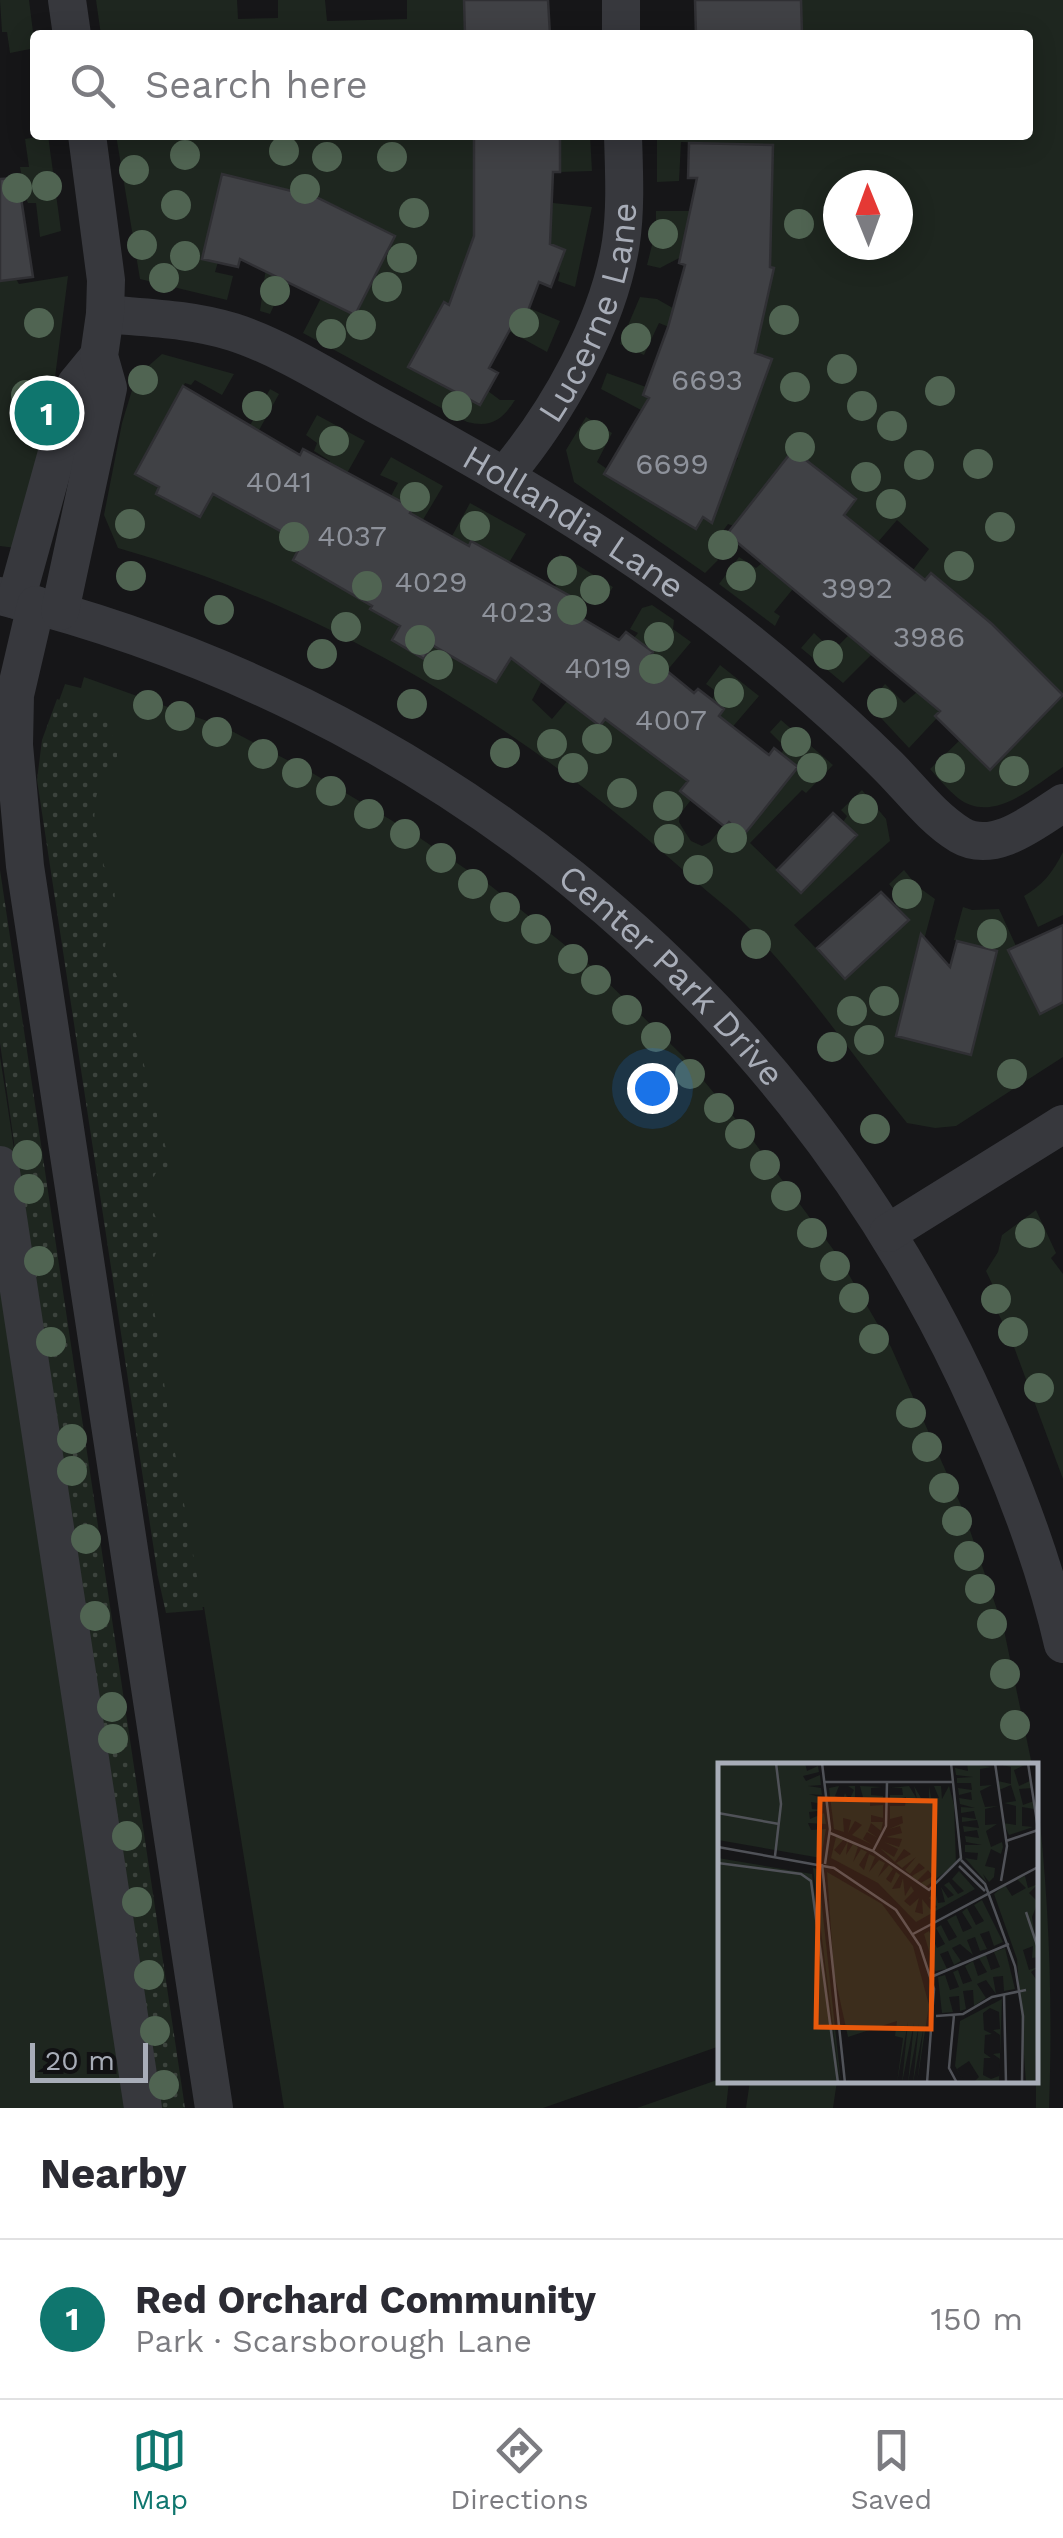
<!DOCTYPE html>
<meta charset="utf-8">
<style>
:root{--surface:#fff;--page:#f2f2f3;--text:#2b2b33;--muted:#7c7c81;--line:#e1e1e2;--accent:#0f766e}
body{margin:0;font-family:"Work Sans",sans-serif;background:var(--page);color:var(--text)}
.compass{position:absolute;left:823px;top:170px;width:90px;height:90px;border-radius:50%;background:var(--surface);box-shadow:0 5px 25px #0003;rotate:359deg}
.scale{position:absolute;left:30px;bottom:25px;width:118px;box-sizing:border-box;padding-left:10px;border:5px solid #a8adb8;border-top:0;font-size:28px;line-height:35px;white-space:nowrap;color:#a8adb8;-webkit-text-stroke:8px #111113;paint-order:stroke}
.you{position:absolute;left:652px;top:1088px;width:35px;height:35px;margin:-25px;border:8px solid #fff;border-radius:50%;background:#1a73e8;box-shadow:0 0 0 15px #1a73e833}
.badge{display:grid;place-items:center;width:65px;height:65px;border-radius:50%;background:var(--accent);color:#fff;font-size:32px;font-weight:700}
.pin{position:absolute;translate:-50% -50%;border:5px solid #fff;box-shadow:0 2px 10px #0006}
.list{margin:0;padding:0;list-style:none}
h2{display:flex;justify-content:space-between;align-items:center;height:130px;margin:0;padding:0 40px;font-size:42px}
h2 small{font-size:32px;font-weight:400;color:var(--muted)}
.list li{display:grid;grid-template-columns:65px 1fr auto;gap:30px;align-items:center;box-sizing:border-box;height:160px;padding:0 40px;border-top:2px solid var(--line)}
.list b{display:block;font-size:38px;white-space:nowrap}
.list p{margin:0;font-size:32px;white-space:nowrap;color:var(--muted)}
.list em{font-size:32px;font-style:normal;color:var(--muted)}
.icon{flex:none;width:55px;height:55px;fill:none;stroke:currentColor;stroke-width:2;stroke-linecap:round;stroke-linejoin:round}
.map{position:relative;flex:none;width:1063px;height:2108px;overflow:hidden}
.search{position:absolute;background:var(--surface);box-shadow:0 5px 25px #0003;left:30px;right:30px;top:30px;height:110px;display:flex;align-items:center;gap:25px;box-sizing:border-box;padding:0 35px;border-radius:10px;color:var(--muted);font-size:38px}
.sheet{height:290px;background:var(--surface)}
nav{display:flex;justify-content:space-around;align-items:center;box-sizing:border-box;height:140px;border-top:2px solid var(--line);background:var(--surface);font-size:28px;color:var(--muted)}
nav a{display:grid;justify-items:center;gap:5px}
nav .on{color:var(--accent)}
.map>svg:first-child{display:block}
.green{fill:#1e261f;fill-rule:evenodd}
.garden{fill:url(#garden-dots)}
.building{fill:#404145;stroke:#303034;stroke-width:2.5}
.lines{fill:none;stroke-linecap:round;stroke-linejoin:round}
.minor{stroke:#37383d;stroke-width:38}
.tree{fill:#506452}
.labels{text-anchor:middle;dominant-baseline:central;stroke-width:8;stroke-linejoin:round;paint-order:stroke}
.number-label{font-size:30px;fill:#8e929b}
.street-label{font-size:35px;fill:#a8adb8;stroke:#111113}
.inset-road{fill:none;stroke:#505258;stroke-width:2.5}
.view{fill:#e8590c;fill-opacity:0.15;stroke:#e8590c;stroke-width:5}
.inset-edge{fill:none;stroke:#a8adb8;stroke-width:5}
</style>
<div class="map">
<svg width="1063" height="2108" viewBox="0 0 1063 2108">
<defs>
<pattern id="garden-dots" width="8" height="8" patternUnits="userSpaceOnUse" patternTransform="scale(2.5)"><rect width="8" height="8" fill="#1e261f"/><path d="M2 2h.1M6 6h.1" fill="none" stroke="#3c433d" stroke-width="1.8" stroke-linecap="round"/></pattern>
</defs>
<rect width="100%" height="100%" fill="#161618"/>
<path class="green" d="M0,0H29L35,48L10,53L7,32H2Z
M96,0H237L238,19L278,18V0H325L327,21L407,19V0H464L465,35H101Z
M801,0H1063V695L1008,642L935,716L937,718L909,748L868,704L885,684L904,703L917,692L927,700L992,624L931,573L867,648L872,654L843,683L801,648L814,633L833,651L913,570L929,549L897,520L878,542L859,527L806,573L774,612L780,616L775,626L719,584L739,557L756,568L763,562L790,583L856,499L793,451L734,526L728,524L709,550L718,560L705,573L574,482L566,450L586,417L612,433L597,462L607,469L604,474L696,528L738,458L646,403L641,410L601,389L607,373L646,387L643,396L744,432L772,360L670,322L669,327L659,323L644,355L620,344L640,297L657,299L697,322L774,268L750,262L681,257L660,268L647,265L656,229V211H701L773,145L681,142L679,181L657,182V135H1028V35H802ZM838,185H898V245H838Z
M48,135L61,231L40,237L36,203H28L26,199L0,203V181L22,178L20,167H29L25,139Z
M116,135H590L592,171L560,172V136L474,137V209H552L553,203L592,207L575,287L558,281L560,273L557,271L564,250L481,219L455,290L526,316L529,308L560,321L547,352L498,325L496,330L443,302L408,367L479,405L488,391L500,400H515C502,420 491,428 467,422L303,333L321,298L356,315L394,235L323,200L270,314L260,311L266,267L297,192L218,262L215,272L233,276L227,300L140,279Z
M68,276L47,440L24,549L0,546V281L16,279L19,284Z
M162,354L234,374L222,395L195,380L191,385L185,383L136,473L159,487L157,494L200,517L270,389L279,394L252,443L290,532L330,461L314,451L317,443L306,435L317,415L365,441L341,484L337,483L293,560L329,581L412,509L391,496L398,483L380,475L391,457L443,486L370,609L400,627L393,641L424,659L491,553L472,542L469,547L452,536L470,503L526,534L507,566L511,657L528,666L569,597L555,587L558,580L548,575L560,554L613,587L606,598L580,600L534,672L542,681L532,700L552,719L568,700L601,724L653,653L634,638L638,633L630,629L642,608L652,605L674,620L673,629L691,642L619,728L724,709L712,699L717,692L706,684L720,665L759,696L723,738L691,800L680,814L679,822L685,832L691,841L702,846L710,842L781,754L785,747L770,732L781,720L833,765L806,793L802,790L750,843L785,877L856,835L843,822L847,816L841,810L862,790L886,819L890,841L794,925L845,979L908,920L895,905L900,897L889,884L904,870L917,886L935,899L924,940H920L896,1035L970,1055L980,947L954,940L963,907L972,910L999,909L1016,946L1009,950L1041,1013L1063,1002V1057L956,1126L935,1128L907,1123C853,1057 805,984 744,923C728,907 709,894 692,878C528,730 332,609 118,548L104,515L122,423L136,377Z
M84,677L224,727L314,774L411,832L491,886L591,966L684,1057L749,1135L838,1256L891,1347L963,1510L1004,1630L1032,1765L720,1766V2046L543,2108H284L204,1607L166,1609L44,742L65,684L81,688Z
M1063,696V767C1034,786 992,825 958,798C948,790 939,779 930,769L960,740L991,770Z
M1063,852V915L1038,927L1024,896C1043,885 1053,872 1063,852Z
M0,1056L159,2108H0Z
M1036,1210L1056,1253L1051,1258L1063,1274V1479L1011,1339L987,1291L994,1288L986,1271L998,1252L1002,1235Z
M1036,1786C1049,1895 1053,1998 1049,2108H1036Z
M720,2079L729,2081L726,2108H637Z
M750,2081H837L833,2108H746Z"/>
<path class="garden" d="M57,699L107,716L117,752V767L100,781L95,802L94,825L104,866L114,878L115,904L109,917L105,947L129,1007L171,1168L157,1171C143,1194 153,1211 163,1234L149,1271L169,1419L203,1610L166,1613L158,1577L37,780L42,740Z
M0,870L185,2108H160L20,1185L0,1043Z"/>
<path class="building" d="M464,0H548L550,35H465Z
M695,0H801L802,35H696Z
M474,136H560V172H553L550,244L565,250L551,287L539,282L526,316L519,313L489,368L498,373L480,405L408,367L444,302L449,305L474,236Z
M689,143L773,145L770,267L774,268L755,353L772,359L712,523L703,517L696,529L604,474L649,398L643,395L668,327L685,265L679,263L697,178H688Z
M222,174L316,197L395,236L355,315L240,259L238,267L202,259Z
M18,178L33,277L0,281V179Z
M183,386L300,455L303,449L413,508L410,513L469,546L471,541L570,596L563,607L619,640L626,632L653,652L650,657L694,693L698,689L724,709L719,716L769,755L774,748L798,767L743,836L729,822L725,827L680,791L688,781L605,719L600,726L511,658L496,682L432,645L424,659L392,640L400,626L370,609L372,606L293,560L302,543L213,494L200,517L156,494L159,487L135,474Z
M793,450L856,499L844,515L925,580L931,573L992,624L1063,695L990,770L935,716L940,711L727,534Z
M833,813L857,835L801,893L777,870Z
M881,892L909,920L845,979L817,948Z
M1063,925V1002L1040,1014L1008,950Z
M921,934L950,967L957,941L997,951L971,1055L896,1036Z"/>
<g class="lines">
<g class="minor">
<path d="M67,0L72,35"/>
<path d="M621,0V35"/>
<path id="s1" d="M105,314C149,318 191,319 233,332C280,347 332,380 375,404C522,483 667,570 793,679C826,707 858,736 888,766C911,789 932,818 960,835C994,855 1035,821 1063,803"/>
<path id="s2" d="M506,474C557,413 609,322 621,242C626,207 624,171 623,135"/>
<path id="s3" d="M0,596C423,701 778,982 966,1378C1006,1463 1042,1552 1063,1644"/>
<path d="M16,600L76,384L99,356"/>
<path d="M36,605L15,695L14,745L25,866L214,2108"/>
<path d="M60,611L108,388L99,356L105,314L106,280L87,135"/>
<path d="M0,1165L143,2108"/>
<path d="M888,1233L1063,1124"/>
</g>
</g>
<g class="tree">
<circle cx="284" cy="151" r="15"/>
<circle cx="185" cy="155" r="15"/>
<circle cx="327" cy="157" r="15"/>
<circle cx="392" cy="157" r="15"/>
<circle cx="134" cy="170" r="15"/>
<circle cx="47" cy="186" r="15"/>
<circle cx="17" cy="188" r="15"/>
<circle cx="305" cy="189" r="15"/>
<circle cx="176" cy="205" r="15"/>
<circle cx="414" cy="213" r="15"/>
<circle cx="799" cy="224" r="15"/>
<circle cx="663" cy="234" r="15"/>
<circle cx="142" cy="245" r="15"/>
<circle cx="185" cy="256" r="15"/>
<circle cx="402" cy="258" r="15"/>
<circle cx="164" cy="278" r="15"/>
<circle cx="387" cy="287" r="15"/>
<circle cx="275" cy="291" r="15"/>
<circle cx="784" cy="320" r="15"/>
<circle cx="39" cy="323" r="15"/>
<circle cx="524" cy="323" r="15"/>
<circle cx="361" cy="325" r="15"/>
<circle cx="331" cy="334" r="15"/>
<circle cx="636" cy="338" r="15"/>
<circle cx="842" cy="369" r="15"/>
<circle cx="143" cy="380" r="15"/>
<circle cx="795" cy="387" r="15"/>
<circle cx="940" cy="391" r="15"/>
<circle cx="26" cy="395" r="15"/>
<circle cx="257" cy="406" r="15"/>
<circle cx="457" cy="406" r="15"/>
<circle cx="862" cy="406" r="15"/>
<circle cx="892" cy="426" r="15"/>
<circle cx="594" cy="435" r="15"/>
<circle cx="334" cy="441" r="15"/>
<circle cx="800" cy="447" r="15"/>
<circle cx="978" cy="464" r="15"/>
<circle cx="919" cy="465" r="15"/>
<circle cx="866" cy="477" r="15"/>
<circle cx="415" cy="497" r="15"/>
<circle cx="891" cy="504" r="15"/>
<circle cx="130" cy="524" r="15"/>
<circle cx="475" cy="526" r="15"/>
<circle cx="1000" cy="527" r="15"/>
<circle cx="294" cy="537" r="15"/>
<circle cx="723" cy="545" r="15"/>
<circle cx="959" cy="566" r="15"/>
<circle cx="562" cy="571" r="15"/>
<circle cx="131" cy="576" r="15"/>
<circle cx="741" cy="576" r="15"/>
<circle cx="367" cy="586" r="15"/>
<circle cx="595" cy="590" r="15"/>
<circle cx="219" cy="610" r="15"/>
<circle cx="572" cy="610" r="15"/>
<circle cx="346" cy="627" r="15"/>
<circle cx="659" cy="637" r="15"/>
<circle cx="420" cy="640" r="15"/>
<circle cx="322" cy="654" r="15"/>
<circle cx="828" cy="655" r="15"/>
<circle cx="438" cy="665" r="15"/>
<circle cx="654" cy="669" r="15"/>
<circle cx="729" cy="693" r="15"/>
<circle cx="882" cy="703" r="15"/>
<circle cx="412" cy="704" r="15"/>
<circle cx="148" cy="705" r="15"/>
<circle cx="180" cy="716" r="15"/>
<circle cx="217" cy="732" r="15"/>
<circle cx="597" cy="739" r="15"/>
<circle cx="796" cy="742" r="15"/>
<circle cx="552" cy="744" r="15"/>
<circle cx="505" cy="753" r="15"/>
<circle cx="263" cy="754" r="15"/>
<circle cx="573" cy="768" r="15"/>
<circle cx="812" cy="768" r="15"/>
<circle cx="950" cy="768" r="15"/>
<circle cx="1014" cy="771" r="15"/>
<circle cx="297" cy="773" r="15"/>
<circle cx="331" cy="791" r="15"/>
<circle cx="622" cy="793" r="15"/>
<circle cx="668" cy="806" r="15"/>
<circle cx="863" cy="809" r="15"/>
<circle cx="369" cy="814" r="15"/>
<circle cx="405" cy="834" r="15"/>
<circle cx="732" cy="838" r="15"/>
<circle cx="669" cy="839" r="15"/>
<circle cx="441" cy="858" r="15"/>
<circle cx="698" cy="870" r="15"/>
<circle cx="473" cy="884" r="15"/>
<circle cx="907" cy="894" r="15"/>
<circle cx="505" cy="907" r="15"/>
<circle cx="536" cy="929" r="15"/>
<circle cx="992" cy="934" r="15"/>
<circle cx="756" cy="944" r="15"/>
<circle cx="573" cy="959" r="15"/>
<circle cx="596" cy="980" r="15"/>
<circle cx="884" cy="1001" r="15"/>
<circle cx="627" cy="1010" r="15"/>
<circle cx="852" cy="1011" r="15"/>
<circle cx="656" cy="1037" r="15"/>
<circle cx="869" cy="1040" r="15"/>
<circle cx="832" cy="1047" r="15"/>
<circle cx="690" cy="1074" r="15"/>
<circle cx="1012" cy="1074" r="15"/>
<circle cx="719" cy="1108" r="15"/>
<circle cx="875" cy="1129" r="15"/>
<circle cx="740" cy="1134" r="15"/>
<circle cx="27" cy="1155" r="15"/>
<circle cx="765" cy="1165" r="15"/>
<circle cx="29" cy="1189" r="15"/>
<circle cx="786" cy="1196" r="15"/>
<circle cx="812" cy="1233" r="15"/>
<circle cx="1030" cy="1233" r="15"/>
<circle cx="39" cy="1261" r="15"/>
<circle cx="835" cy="1266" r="15"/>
<circle cx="854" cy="1298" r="15"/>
<circle cx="996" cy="1299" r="15"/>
<circle cx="1013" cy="1332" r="15"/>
<circle cx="874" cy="1339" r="15"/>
<circle cx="51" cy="1342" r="15"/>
<circle cx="1039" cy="1388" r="15"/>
<circle cx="911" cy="1413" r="15"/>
<circle cx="72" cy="1439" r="15"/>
<circle cx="927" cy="1447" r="15"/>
<circle cx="72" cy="1471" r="15"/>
<circle cx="944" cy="1488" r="15"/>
<circle cx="957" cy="1521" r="15"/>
<circle cx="86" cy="1539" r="15"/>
<circle cx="969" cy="1556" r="15"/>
<circle cx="980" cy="1589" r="15"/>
<circle cx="95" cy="1616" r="15"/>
<circle cx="992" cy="1624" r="15"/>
<circle cx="1005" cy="1674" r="15"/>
<circle cx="112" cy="1707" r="15"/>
<circle cx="1015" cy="1725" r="15"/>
<circle cx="113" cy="1739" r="15"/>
<circle cx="127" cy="1836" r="15"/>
<circle cx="137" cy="1902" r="15"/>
<circle cx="149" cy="1975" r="15"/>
<circle cx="155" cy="2031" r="15"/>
<circle cx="164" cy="2085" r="15"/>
</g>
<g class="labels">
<g class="number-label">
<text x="707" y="379">6693</text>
<text x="672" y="463">6699</text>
<text x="279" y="481">4041</text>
<text x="352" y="535">4037</text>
<text x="431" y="581">4029</text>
<text x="857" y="587">3992</text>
<text x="517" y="611">4023</text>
<text x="929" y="636">3986</text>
<text x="598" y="667">4019</text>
<text x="671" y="719">4007</text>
</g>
<g class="street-label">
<text stroke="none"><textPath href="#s2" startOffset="185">Lucerne Lane</textPath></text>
<text stroke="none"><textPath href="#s1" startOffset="520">Hollandia Lane</textPath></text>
<text stroke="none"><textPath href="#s3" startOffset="782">Center Park Drive</textPath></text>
</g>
</g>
<g transform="translate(718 1763)">
<rect width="320" height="320" fill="#161618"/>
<path d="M0,0H87L89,8L100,3L101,9L85,13L88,18L102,12L103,22L90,23L103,25L104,32L91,31L105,35V41L93,39L94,46L106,47L91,49L92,56L106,50L108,61L90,60L93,67L108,66L103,95L0,77ZM249,0L274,4L262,6V23L274,22L262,28L267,44L280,43L267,46V62L279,61L268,68L273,84L284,79L285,84L283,91L273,86L267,103L277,105L276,114L271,119L265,111L269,120L247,95L259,97L260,90L247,89V82H264L248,79L247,73L261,75L259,67L246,69L245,63L261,65L259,57L244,59V54L258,56L256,48L243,50V44L257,45L242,41L241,35L254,37L253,29L241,32L240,25L254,27L253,20H239V15L255,14L238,12L237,5L250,8ZM280,1L307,2L296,7L301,23L312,18L314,25L301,26L305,42L316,38V46L304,44V63L315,64L291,72L285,60L298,62V43L286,40L298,38L293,22L281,27L280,18L293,21V4ZM121,23L117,33L125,36L127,30L131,38L136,27L130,23H137V38H146L142,23L164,24L153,25V32L165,33V37L152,35V43L165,42V55L153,52V59H165L163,68L153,60L150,68L160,75L149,69L145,76L155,82L134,72L144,62L137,58L130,70L133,57L125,55L126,69L116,66L111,25ZM191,23L199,36L196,23L203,35H211V23L213,35H221L216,23H223L224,36L231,23L236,42L238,101L206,125L201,121L215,113L210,107L199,118L194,113L207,105L201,100L192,111L187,107L198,94L184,105L178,100L193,91L186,86L177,99L162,85L176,94L180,86L166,79L181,84L184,76L168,74L184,70L182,63L171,66L185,60L184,53L172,56V43H187L188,34L172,38V32H185L184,25H173ZM118,74L126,76L116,87L122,92L130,78L128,92L135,81L140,84L135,99L143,86L149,89L141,102L146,107L151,91L157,94L151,109L161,97L167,100L160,114L171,102L175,106L168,116L173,120L178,109L182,112L174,126L182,125L185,115L187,133L193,123L196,128L186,138L192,143L201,135L197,149L205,151L204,136L213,147L219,144L211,135L217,128L220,140L227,139L223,124L230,135L236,132L226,122L231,119L240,131L246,128L234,116L241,108L257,126L198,159L160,120L113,95ZM0,95L94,111L122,320H0ZM109,109L164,141L195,183L211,242L199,320L206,262L195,320L201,261L190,320L196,260L184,320L190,259L179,320L185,275L177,273L179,258L130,274L116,210ZM307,113L310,125L320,121L311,130L320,139L314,154L320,194L314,195L315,183L305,187L311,207L320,204L313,209L320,219L317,320H308L299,196L276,131L287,122L294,133L308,125L299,116ZM264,137L285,179L276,183L271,168L262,171L269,186L262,188L257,174L249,177L255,192L242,181L234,185L243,198L236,202L230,188L222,191L229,206L217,208L206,171L211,168L219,185L227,181L218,165L223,162L231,178L239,174L229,157L238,152L245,169L254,165L244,149L249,145L258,162L266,158L256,142ZM287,185L297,226L286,228L285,213L275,214L278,231L268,217L259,221L268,235L256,243L255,227L245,228L248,246L242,248L241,233L231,234L235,249L224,250L220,214L227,212L232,227L241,224L235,209L240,207L245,221L254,218L247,203L255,198L260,213L269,209L261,195L268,192L273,207L282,204L276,189ZM284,236L281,320L257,318L261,314L251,298L239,306L247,320L237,303L242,258ZM272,245L281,249L282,266L275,267L282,272V290L275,291L282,296L281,313L273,316L265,312L266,295H273L266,290L267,272L274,271L266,267L265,250Z" fill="#1e261f" fill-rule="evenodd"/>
<path d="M95,105L100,106L123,320L120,303Z" fill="#1e261f"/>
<path class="inset-road" d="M104,0L112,66L107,101M277,0L289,83L283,118M310,0L320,66M106,19H235M0,50L61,61M112,70L155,88L211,127L243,95L233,0M288,78L320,67M0,84L116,105L178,147L202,183L216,226L209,320M155,88L168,63L169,19M57,93L63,41L58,0M243,97L267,121L297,203L305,253L304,320M0,100L83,111L93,118L120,320M104,101L127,320M241,103L267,128M308,149L320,185M195,171L320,104M213,214L291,181M286,231L288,320M236,252L231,305L239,320M218,253L245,251L274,234L308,227"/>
<path class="view" d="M102,36L217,38L213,266L98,264Z"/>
<rect width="320" height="320" class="inset-edge"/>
</g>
</svg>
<svg class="compass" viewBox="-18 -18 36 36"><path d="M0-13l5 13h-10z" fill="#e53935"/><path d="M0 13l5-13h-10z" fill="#7c7c81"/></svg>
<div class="scale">20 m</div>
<div class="you"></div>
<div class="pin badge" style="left:47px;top:413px">1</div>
<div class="search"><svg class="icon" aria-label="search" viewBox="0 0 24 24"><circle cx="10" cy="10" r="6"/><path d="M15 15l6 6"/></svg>Search here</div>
</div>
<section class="sheet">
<h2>Nearby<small></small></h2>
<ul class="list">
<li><span class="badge">1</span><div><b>Red Orchard Community</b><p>Park · Scarsborough Lane</p></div><em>150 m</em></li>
</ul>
</section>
<nav>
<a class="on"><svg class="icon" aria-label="map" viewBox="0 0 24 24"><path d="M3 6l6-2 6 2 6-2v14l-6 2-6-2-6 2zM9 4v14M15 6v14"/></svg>Map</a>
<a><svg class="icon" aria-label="directions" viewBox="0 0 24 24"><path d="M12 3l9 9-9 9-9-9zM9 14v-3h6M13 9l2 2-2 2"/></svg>Directions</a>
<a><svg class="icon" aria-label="saved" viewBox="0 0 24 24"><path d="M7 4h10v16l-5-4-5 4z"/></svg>Saved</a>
</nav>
